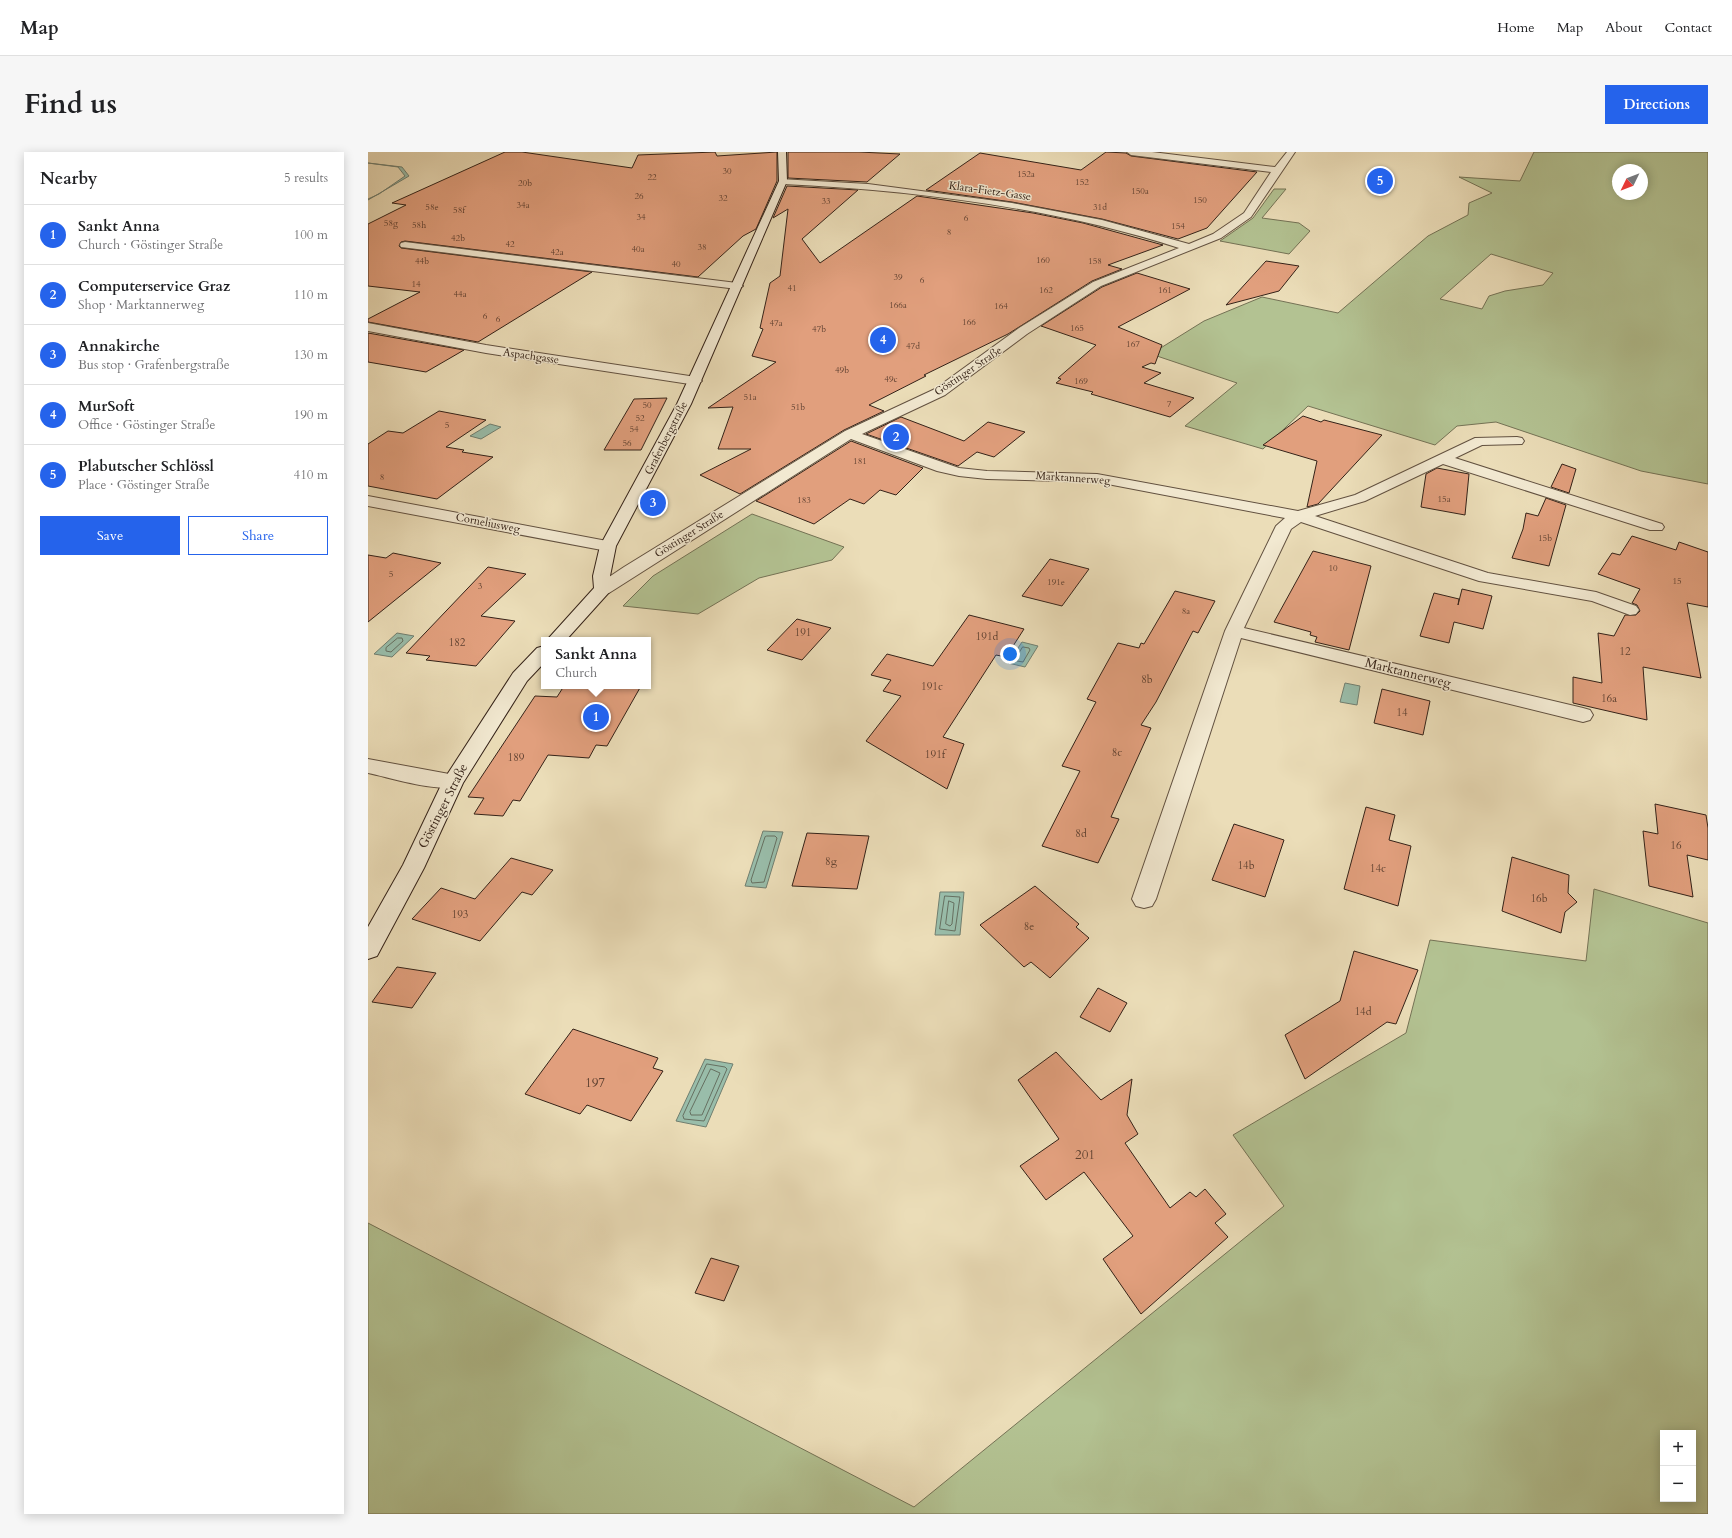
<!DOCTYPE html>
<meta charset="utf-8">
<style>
:root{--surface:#fff;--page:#f6f6f6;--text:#202124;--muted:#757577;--line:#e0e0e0;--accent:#2563eb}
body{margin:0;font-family:Cardo,serif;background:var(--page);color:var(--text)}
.controls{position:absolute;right:12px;bottom:12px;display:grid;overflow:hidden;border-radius:0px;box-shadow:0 2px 10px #0003}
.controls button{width:36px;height:36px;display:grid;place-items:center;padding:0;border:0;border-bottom:1px solid var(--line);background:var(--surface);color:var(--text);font:20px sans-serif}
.compass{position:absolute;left:1244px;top:12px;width:36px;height:36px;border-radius:50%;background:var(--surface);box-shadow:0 2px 10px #0003;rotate:227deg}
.you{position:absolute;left:642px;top:502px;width:14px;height:14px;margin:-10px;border:3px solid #fff;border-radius:50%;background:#1a73e8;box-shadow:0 0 0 6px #1a73e833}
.badge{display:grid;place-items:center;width:26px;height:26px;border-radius:50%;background:var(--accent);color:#fff;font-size:13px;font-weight:700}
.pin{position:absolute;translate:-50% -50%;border:2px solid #fff;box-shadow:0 1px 4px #0006}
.popup{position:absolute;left:173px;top:485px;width:110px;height:52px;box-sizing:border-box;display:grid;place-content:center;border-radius:0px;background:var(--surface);filter:drop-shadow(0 1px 3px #0005);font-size:13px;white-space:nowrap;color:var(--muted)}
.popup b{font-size:15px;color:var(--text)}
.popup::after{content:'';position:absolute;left:50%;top:100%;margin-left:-8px;border:8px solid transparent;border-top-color:var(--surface)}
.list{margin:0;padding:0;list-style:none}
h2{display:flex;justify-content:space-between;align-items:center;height:52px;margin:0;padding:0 16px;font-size:17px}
h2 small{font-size:13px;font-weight:400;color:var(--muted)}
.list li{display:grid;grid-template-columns:26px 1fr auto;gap:12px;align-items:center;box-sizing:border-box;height:60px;padding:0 16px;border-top:1px solid var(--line)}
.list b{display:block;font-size:15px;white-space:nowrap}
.list p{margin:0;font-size:13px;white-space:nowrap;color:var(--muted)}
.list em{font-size:13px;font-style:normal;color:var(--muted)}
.actions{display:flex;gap:8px;padding:12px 16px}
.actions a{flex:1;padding:9px 0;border:1px solid var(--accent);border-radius:0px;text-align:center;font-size:14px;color:var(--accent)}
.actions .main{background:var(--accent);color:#fff}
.map{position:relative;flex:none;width:1340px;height:1362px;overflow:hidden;border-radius:0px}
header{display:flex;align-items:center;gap:24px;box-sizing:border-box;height:56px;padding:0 20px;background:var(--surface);border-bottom:1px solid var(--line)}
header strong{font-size:19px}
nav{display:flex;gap:22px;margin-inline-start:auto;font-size:14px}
.intro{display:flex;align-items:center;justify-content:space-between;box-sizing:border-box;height:96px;padding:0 24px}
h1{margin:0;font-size:28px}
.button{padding:10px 18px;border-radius:0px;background:var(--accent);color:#fff;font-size:14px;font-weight:700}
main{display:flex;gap:24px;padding:0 24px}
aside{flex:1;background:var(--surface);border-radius:0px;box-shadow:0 2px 10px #0003}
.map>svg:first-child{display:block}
.green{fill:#b3c292;stroke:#747255;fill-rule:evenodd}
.water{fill:#99bdaa;stroke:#717f70}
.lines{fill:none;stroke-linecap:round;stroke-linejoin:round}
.shore{stroke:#667061;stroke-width:1}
.building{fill:#e19f7d;stroke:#342218}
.street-casing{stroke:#625140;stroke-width:2}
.secondary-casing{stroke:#342218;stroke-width:2}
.street{fill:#f2e9d1;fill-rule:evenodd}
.secondary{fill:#f2e9d1;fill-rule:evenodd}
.labels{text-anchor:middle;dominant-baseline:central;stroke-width:3;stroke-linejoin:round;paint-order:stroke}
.far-number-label{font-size:9px;fill:#5f4131}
.far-street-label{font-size:11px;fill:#342218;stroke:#f2e9d1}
.number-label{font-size:11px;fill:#5f4131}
.street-label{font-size:13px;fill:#342218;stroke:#f2e9d1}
.near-number-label{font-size:13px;fill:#5f4131}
</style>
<header>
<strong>Map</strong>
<nav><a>Home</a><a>Map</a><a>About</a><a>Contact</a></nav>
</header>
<div class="intro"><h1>Find us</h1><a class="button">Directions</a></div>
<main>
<aside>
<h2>Nearby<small>5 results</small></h2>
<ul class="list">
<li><span class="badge">1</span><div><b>Sankt Anna</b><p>Church · Göstinger Straße</p></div><em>100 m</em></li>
<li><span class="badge">2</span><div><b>Computerservice Graz</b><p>Shop · Marktannerweg</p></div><em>110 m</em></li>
<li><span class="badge">3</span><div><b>Annakirche</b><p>Bus stop · Grafenbergstraße</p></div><em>130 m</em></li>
<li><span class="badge">4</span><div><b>MurSoft</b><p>Office · Göstinger Straße</p></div><em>190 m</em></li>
<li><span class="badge">5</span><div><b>Plabutscher Schlössl</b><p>Place · Göstinger Straße</p></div><em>410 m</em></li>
</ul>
<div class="actions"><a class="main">Save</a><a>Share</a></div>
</aside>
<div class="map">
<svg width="1340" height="1362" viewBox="0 0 1340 1362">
<rect width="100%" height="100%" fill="#ebddb8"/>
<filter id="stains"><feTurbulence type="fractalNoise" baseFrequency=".005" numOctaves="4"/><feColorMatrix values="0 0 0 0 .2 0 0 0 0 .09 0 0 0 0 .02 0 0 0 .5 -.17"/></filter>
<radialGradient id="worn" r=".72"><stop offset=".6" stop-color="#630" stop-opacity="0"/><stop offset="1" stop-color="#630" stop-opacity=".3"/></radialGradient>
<path class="green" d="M1166,0H1340V332L1273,319L1128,270L1089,274L1067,293L940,254L895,297L817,274L869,231L783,202L836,169L894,145L970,161L1060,84L1100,63L1101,51L1124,41L1091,25L1152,29ZM1250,18H1274V42H1250ZM1123,102L1185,121L1175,133L1137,139L1121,144L1114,157L1072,147Z
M906,37H918L894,66L931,71L942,79L921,102L852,89L885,66Z
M384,362L476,395L464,408L391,426L330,462L255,454L285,424Z
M1226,737L1340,771V1362H0V1071L546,1355L916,1054L865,983L1038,881L1062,788L1218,809ZM1295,1281H1325V1347H1295Z"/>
<path class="water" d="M0,11L34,15L41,24L0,48V47L11,42L37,24L30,15Z
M122,272L133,275L113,287L102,284Z
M29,481L46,484L24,505L6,502Z
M654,490L670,494L657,515L640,511Z
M977,531L992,534L989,553L972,550Z
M395,679L415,680L398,736L377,734Z
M572,740H596L592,783H567Z
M337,907L365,912L338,975L308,969Z"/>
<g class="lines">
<path class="shore" d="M30,486H34L35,489L23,500L18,499V496Z
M655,495L661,496L662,498L655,510L649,509L648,506Z
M399,684H407L409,686L396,730L384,731L383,728L397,685Z
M577,744L592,745L587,779L572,777Z
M581,749L586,751L584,772L582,774L578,772Z
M339,912L357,915L359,917L336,969L316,967L315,964Z
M343,917L352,921L334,963H323L322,960Z"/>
</g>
<path class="building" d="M137,0H154L264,16L270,3L347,0L349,4L409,0V29L388,77L375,84L330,125L37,89L33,90L31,94L33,96L224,120L110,190L0,170V167L52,140L0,134V72L38,53L24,51Z
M420,0H491L532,2L499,30L420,26Z
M738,0L758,1L763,4L889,20L839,76L810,87L734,67L644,50L558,38L612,1L713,18Z
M419,34L490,38L434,87L452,111L549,44L665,61L715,71L795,93L740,113L754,117L724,129L640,182L556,223L558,224L501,253L516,259L476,278L372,342L332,323L383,297H350L365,255L340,256L408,210L384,204L395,177L392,176L402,131L412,124L420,57L405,66Z
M898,109L931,114L911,139L858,153Z
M769,121L822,137L750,175L794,193L787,212L783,211L774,215L793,221L776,231L826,246L802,265L723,242L725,240L688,231L693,227L690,226L728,193L673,174L734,135Z
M0,181L96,198L58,220L0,210Z
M299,246L273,298H236L266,247Z
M71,259L118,268L78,295L96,298L94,300L125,305L69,347L0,334V292L20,279L35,281Z
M935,264L953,270L956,268L1014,283L950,352L939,355L949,309L895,293Z
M533,265L596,289L620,270L657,280L626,305L609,300L590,314L498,282Z
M483,289L555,316L528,343L512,338L496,352L482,347L446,372L388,349Z
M1194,312L1208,317L1201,341L1183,335Z
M1069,316L1101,322L1097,363L1053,355L1058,322Z
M1178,346L1198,353L1181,414L1144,406L1155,377L1158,361L1170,364Z
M1264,384L1308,398L1311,390L1340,400V455L1319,451L1333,526L1275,515L1279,568L1205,551V525L1234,531L1230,481L1246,484L1257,463H1268L1272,459L1269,453L1264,451L1272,437L1230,422L1244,401L1252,403Z
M945,399L1003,414L981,498L947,490L949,485L942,483L943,480L906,470Z
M25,401L73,411L0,470V403L18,406Z
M682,407L721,417L694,454L654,444Z
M120,415L158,422L113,464L147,469L108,514L58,508L62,504L38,501Z
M1094,437L1124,444L1115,477L1086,470L1081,491L1052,484L1066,441L1091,447L1090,453Z
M807,439L847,449L830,481L825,479L788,550L773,573L783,576L743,665L751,667L730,711L674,694L712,619L694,614L728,550L719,547L750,491L771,496L773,491L776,492Z
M601,463L656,477L638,505L628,503L575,585L596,592L579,637L498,589L533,544L515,539L523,528L503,523L519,502L565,514Z
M429,467L463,476L434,508L399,498Z
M196,534H273L239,594L228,593L221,606L180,603L152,649L145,648L135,664L106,662L116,646L100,645L167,544L189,545Z
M1014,537L1062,549L1055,583L1006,571Z
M1287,652L1338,663L1340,676V708L1319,703L1325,745L1281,734L1275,679L1290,682Z
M998,655L1027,663L1021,688L1043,694L1030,754L976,737Z
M866,672L916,688L897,745L844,728Z
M439,681L501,684L489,737L424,734Z
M1144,705L1201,723L1200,741L1209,750L1197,760L1193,781L1134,759Z
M143,706L185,718L164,743L154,740L112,789L44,767L73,736L107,747Z
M667,734L711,772L708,775L721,786L682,826L663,810L656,815L612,773Z
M986,799L1050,818L1028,872L1019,870L937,927L917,883L972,849Z
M29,815L68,821L44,856L4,850Z
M730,836L759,851L742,880L712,865Z
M205,877L290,906L285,916L295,919L263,969L219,953L212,962L157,942Z
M688,900L733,948L764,927L759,963L770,982L757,991L777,1020L802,1056L822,1040L828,1045L837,1037L858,1062L847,1071L860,1085L773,1162L735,1107L765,1084L716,1020L678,1048L652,1014L691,987L650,928Z
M343,1106L371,1114L356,1149L327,1141Z"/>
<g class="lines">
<defs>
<path id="street" d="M759,0H784L907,15L919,0H927L883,65L853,86L733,134L659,182L577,243L494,282L591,316L619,319L729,322L930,359L987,343L1107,286L1149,285L1154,286L1156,289L1154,292L1114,293L1087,306L1294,372L1296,375L1294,378H1282L1075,312L997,349L947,364L1120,421L1228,440L1268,454L1271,458L1268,462L1262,463L1224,449L1111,429L933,370L923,377L876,476L1215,556L1222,558L1225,563L1222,568L1215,570L873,486L788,747L784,754L776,756L768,754L764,747L857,479L908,374L917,366L729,330L619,327L591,324L569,319L483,287L241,441L235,442L229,441L226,437L229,433L256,415L477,279L567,237L651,176L725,130L811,96C688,56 544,38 415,32L411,29L412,27L500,32L644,51L734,68L821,92L845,82L876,61L903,20L763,3Z
M37,90L369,131L375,134L369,137L33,95L32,93L33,91Z
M0,171L118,193L328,225L334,229L328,233L118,201L0,179Z
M0,344L239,389L245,391L247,394L245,397L239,399L0,354Z
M0,607L92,624L95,629L92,634C70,641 24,626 0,621Z"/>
<path id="secondary" d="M410,0H418L419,29L323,252L248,394L242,424L244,437L198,488H179L226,436L225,424L232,394L309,252L411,29Z
M176,494V511L159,529L95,631L56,716L9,804L0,807V775L35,713L75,629L145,521L169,496Z"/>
</defs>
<use href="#street" class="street-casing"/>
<use href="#secondary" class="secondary-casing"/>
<use href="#street" class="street"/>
<use href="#secondary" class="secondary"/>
</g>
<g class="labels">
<g class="far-number-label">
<text x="359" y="19">30</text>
<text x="658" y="22">152a</text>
<text x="284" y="25">22</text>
<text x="714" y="30">152</text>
<text x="157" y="31">20b</text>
<text x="772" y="39">150a</text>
<text x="271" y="44">26</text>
<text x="355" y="46">32</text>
<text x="832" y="48">150</text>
<text x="458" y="49">33</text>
<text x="155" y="53">34a</text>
<text x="64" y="55">58e</text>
<text x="732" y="55">31d</text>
<text x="91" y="58">58f</text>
<text x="273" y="65">34</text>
<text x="598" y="66">6</text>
<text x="23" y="71">58g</text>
<text x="51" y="73">58h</text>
<text x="810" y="74">154</text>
<text x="581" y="80">8</text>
<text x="90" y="86">42b</text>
<text x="142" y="92">42</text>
<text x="334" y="95">38</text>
<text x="270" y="97">40a</text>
<text x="189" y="100">42a</text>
<text x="675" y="108">160</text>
<text x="54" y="109">44b</text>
<text x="727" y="109">158</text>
<text x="308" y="112">40</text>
<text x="530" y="125">39</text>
<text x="554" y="128">6</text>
<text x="48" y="132">14</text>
<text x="424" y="136">41</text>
<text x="678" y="138">162</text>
<text x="797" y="138">161</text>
<text x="92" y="142">44a</text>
<text x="530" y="153">166a</text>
<text x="633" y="154">164</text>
<text x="117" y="164">6</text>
<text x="130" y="167">6</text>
<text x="601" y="170">166</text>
<text x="408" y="171">47a</text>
<text x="709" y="176">165</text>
<text x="451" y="177">47b</text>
<text x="765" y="192">167</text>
<text x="545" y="194">47d</text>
<text x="474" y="218">49b</text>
<text x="523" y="227">49c</text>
<text x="713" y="229">169</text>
<text x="382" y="245">51a</text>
<text x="801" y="252">7</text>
<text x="279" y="253">50</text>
<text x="430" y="255">51b</text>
<text x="272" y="266">52</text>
<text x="79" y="273">5</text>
<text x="266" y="277">54</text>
<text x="259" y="291">56</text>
<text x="492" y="309">181</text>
<text x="14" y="325">8</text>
<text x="1076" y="347">15a</text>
<text x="436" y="348">183</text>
<text x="1177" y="386">15b</text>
<text x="965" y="416">10</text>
<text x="23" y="422">5</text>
<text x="1309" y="429">15</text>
<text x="688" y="430">191e</text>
<text x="112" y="434">3</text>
<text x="818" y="459">8a</text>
</g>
<g class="far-street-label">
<text transform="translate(622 39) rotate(8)">Klara-Fietz-Gasse</text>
<text transform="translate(163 204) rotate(8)">Aspachgasse</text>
<text transform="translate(600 219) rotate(-34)">Göstinger Straße</text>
<text transform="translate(298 286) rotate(-63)">Grafenbergstraße</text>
<text transform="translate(705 326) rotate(4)">Marktannerweg</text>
<text transform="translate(120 371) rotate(11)">Corneliusweg</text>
<text transform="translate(321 382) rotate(-32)">Göstinger Straße</text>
</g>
<g class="number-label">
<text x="435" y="480">191</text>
<text x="619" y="484">191d</text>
<text x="89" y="490">182</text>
<text x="1257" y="499">12</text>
<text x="779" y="527">8b</text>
<text x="564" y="534">191c</text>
<text x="1241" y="546">16a</text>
<text x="1034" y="560">14</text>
<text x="749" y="600">8c</text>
<text x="567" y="602">191f</text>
<text x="148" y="605">189</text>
<text x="713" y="681">8d</text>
<text x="1308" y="693">16</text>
<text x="463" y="709">8g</text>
<text x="878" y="713">14b</text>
<text x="1010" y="716">14c</text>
<text x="1171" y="746">16b</text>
<text x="92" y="762">193</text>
<text x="661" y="774">8e</text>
<text x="995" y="859">14d</text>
</g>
<g class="street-label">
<text transform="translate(1040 521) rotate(14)">Marktannerweg</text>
<text transform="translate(75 654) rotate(-63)">Göstinger Straße</text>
</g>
<g class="near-number-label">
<text x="227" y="931">197</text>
<text x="717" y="1003">201</text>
</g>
</g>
<rect width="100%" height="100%" filter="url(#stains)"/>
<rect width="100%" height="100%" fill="url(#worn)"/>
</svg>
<div class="controls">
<button>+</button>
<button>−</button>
</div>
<svg class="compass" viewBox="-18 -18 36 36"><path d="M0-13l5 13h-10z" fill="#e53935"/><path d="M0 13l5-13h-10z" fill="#757577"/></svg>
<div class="you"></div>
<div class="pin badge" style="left:228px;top:565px">1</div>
<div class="popup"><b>Sankt Anna</b>Church</div>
<div class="pin badge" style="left:528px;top:285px">2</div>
<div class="pin badge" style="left:285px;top:351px">3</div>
<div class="pin badge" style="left:515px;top:188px">4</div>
<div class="pin badge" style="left:1012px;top:29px">5</div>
</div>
</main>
